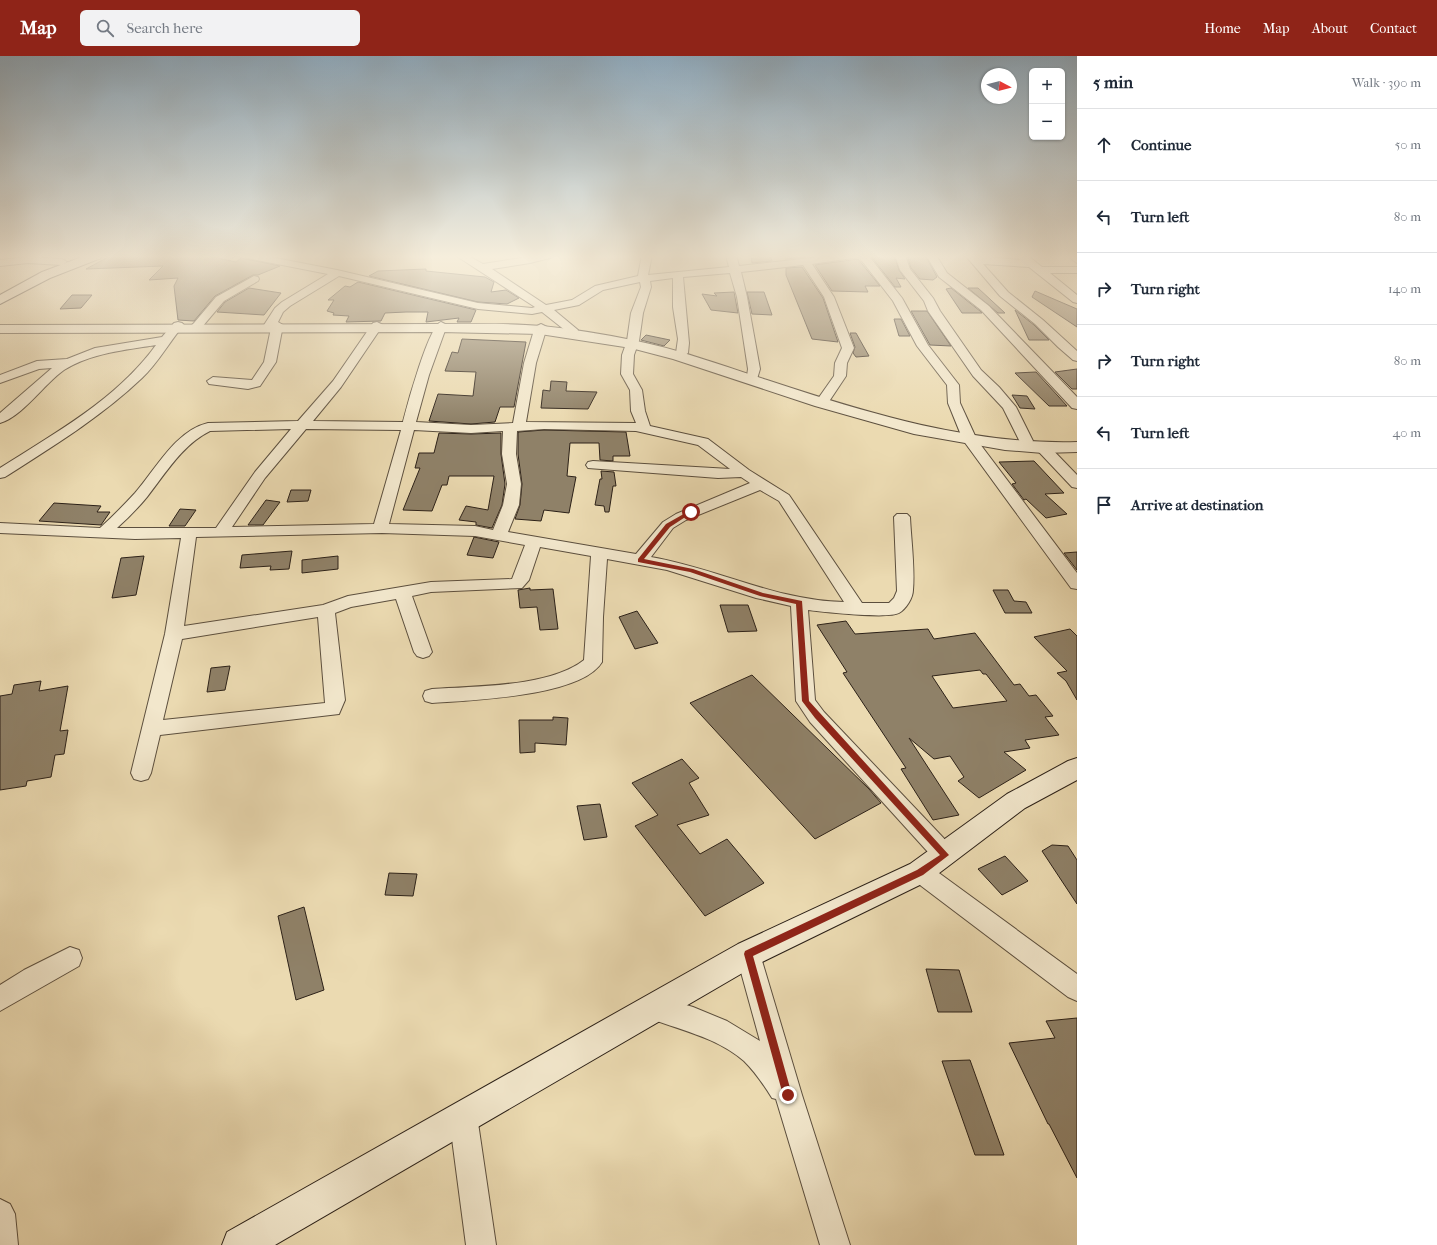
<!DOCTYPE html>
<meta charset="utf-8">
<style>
:root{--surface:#fff;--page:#f2f2f3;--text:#1f2937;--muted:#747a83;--line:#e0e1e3;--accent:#8f2418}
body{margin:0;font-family:"IM FELL French Canon",serif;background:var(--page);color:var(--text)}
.controls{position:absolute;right:12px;top:12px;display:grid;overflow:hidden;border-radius:6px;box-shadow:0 1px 3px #0004}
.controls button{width:36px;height:36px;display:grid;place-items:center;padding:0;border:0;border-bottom:1px solid var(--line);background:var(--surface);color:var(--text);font:20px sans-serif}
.compass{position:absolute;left:981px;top:12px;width:36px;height:36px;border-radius:50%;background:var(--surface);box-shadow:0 1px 3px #0004;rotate:97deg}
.stop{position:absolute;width:12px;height:12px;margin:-9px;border:3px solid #8f2418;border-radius:50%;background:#fff}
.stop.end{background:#8f2418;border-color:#fff;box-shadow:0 1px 4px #0008}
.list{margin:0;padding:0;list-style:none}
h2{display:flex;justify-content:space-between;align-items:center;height:52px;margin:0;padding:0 16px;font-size:17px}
h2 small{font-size:13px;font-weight:400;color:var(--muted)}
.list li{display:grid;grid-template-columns:26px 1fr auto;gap:12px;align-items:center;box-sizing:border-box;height:72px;padding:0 16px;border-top:1px solid var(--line)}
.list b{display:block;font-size:15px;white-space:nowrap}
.list em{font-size:13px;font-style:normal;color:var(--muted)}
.icon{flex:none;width:22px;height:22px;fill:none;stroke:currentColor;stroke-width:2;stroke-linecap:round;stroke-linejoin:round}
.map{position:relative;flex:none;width:1077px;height:1189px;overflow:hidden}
header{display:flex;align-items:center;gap:24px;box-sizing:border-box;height:56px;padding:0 20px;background:var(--accent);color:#fff}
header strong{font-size:19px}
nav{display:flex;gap:22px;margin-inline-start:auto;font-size:14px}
.search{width:280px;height:36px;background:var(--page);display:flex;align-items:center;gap:10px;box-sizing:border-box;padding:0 14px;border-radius:6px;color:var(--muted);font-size:15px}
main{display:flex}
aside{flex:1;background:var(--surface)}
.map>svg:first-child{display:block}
.building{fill:#8f8168;stroke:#2c2118;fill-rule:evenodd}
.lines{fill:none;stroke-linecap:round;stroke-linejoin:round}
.minor-casing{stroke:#5c4f3e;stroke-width:2}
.tertiary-casing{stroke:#5c4f3e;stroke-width:2}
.secondary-casing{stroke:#2c2118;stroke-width:2}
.minor{fill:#f2e7cc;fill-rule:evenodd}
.tertiary{fill:#f2e7cc;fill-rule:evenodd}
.secondary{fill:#f2e7cc;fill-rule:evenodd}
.route{fill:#8f2418}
</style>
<header>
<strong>Map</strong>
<div class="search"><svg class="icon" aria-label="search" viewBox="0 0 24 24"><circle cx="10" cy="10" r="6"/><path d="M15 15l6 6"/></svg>Search here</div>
<nav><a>Home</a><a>Map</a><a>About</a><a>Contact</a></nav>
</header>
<main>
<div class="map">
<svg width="1077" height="1189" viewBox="0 0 1077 1189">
<rect width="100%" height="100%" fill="#ebdab1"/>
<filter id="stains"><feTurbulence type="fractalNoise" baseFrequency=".005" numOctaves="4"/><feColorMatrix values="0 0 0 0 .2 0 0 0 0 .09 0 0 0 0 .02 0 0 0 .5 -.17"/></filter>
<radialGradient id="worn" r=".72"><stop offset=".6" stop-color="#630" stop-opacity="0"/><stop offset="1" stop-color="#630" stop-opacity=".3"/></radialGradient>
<path class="building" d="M112,199H203L236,206L241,202L280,210L258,219H253L215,240L194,265L178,264L174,230L178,222L149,224L163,210L86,213Z
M751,199H770L772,205L752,207Z
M785,199H827L785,203Z
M870,199H894L899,214L905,223L896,222L901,231H895Z
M907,199H925L937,221L933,224L920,223L911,212Z
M858,203L880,230H865L868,236L832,235L815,209Z
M802,211L823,242L838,286L812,283L786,219V212Z
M426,213V215L485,221L494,226L491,236L506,234L519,242L507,248L478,246L369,220L378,215Z
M358,226L476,254L471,266H457L459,262L426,266L428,256H406L385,257L381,265L346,266L349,260L333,259L334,257L327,255L334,244H328L345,230L350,231Z
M249,232L281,237L264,259L217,256L225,246Z
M951,232L980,255L982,257H962L946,233Z
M968,232H978L1005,257H998Z
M1035,235L1077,253V271L1032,241Z
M734,236L738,257L711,254L702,238L717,240L714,237Z
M747,236H764L772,259L752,258Z
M72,239H92L81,252L60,253Z
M1015,254L1034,269L1049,284H1029Z
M911,255H927L951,290L930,289Z
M894,263H901L910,280H899Z
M850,277H856L869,300L856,301L853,297L855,291Z
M646,279L670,284L664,290L641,284Z
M462,283L526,286L514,351H500L495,366L471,368L429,365L438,338L473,340L476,316L445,315L452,296L458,297Z
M1077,313V333H1072L1055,316Z
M1036,316L1058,340L1067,350H1049L1015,317Z
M551,325L567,326L566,335L597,336L588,353L541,352L543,334L550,335Z
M1012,339L1027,340L1035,353L1020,352Z
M544,374L626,376L630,400H613V405L600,404L599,387H570L567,420L576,421L569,457L544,454L541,465L515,463L520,449L522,428L518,398V376Z
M439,377L471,378L501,377V398L505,428L502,449L492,472L476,469V466L459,464L466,450L488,454L494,420H449L447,429H442L432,455L403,454L420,412H415L419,397H434Z
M1034,405L1064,437L1045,438L1067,458L1046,462L1026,443L1024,444L1012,428L1016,427L999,406Z
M601,415L614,416L616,430H613L609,456H605L604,450L595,449L600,423H602Z
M291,434H311L308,445L287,446Z
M266,444L280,446L263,469H248Z
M54,447L101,450L97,456H110L101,469L39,465Z
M180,453L196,454L185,470H169Z
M474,481L499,486L493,502L467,499Z
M292,495L289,513L270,514L271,510L240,512L242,499Z
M1077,496V514L1064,497Z
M144,500L136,539L112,542L121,502Z
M338,500V513L302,517V504Z
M530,532V534L553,533L558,573L540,574L537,551L520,552L518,534Z
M993,534H1008L1014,545L1026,546L1032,557H1005Z
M720,549H748L757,575L728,576Z
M637,555L658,587L635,593L619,561Z
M846,565L855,578L928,573L934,583L975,577L1014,629L1020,628L1029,640L1036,639L1053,660L1045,661L1059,679L1025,684L1030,692L1004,696L1026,714L979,742L958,725L964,721L950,700L934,703L909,682L959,759L933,764L901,713L906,712L843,617L847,616L817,569ZM980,614L983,618H986L1007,645L953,652L932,620Z
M1070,573L1077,580V644L1066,625L1057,617L1067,615L1034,581Z
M230,610L225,634L207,636L211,612Z
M752,619L869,733L881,747L815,783L690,647Z
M41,625L39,635L68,630L60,675L68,674L64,698L55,699L51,721L27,725L26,730L0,734V640L12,638L14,629Z
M553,661L568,662L566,689L535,687V696L520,697L519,664H553Z
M682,703L699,722L689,727L709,759L677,769L700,798L727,783L764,827L705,860L635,770L658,759L632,727Z
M600,748L607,781L584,784L577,750Z
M1052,789L1068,790L1077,804V848L1042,795Z
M1005,800L1028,825L1002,839L978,813Z
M389,817L417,818L413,840L385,839Z
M304,851L324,934L296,944L278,860Z
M926,913L959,914L972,956H938Z
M1077,962V1122L1049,1068H1048L1009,987L1055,982L1046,965Z
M970,1004L1004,1099H975L942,1005Z"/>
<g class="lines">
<defs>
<path id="minor" d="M242,199H260L337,214L478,247L532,252L535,251L455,199H467L483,208L540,199H555L554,201L530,207L492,213L546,249L572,244L595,230L638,220L642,199H652L648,219L729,211L726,199H736L739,210L837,199H868L902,242L928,289L959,329L960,347L977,384L1077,517V533L1071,532L963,384L948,347L947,329L917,290L893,245L859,201L812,208L834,241L854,292L847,307L846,320L826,350H816L815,347L834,320L835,307L842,292L824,241L803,209L741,216L747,241L760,313L757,323H749L747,320L748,313L737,241L730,217L683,221L689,287L688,297L682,301L676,297L678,283L673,251V222L650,225L651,231L643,257L639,285L634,299L633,318L642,334L645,355L650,370L708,383L749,414L789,439L862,547H889L894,542L897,535L894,461L897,458H907L910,461C911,483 915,512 913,534C913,542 906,553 899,557C889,563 823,556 808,554L815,644L824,656L953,792L956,799L953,806L945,808L937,806L810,666L796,645L791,550L756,542L667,514L607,503L603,561L602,606C581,641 470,644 432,647L425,645L423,640L425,635L432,633C475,630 550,631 584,604L591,500L540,491L529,524L522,532L431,536L412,540L432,596L429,600L423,602L417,600L414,596L396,543L351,551L335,557L345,644L339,658L160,679L151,717L148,723L141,725L134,723L131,717L165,578L181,482L135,483L0,477V467L100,472C112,461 124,449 135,437C156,413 175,375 208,367L298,365L333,325L373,267L377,266L383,269L341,331L313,365L403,366C407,350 429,269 441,266L447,269L429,319L416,366L471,369L513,367L524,307L535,271L541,268L547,271L536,307L526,366L636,367L631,355L630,334L621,318L622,299L627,285L631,257L641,231L640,226L603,234L579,249L554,254L578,274L576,280H568L566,275L542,256L532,258L478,253L339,220L290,250L283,256L278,266L283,269L276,306L260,330L248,333L209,328L207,325L213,321L252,324L264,306L271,272L264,269L275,252L282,246L328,218L247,202ZM291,373L255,416L216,472H117C127,463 138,452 147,441C165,418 183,388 210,375ZM306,373L401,374L374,468L232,471L265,422ZM544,373L636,375L698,389L730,413L593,405L588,406L586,409L588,412L718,422L741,421L750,427L676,458L663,466L636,498L508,476L519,449L521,428L516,398L517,375ZM414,374L471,377L503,375L502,398L507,428L503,449L493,474L475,470L389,468ZM760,434L779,445L844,546C777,545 716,512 651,501L673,472L686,464ZM382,477L475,480L525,489L512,523L431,526L348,540L323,549L184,570L196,481ZM318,561L325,647L163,664L182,583Z
M895,199H905L910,213L933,242L940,255L981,314L999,331L1016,351L1033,385L1031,388H1021L1003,352L973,320L928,255L924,245L900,214Z
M926,199H936L947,217L989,250L1077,341V353L1072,352L981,254L939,221Z
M965,199L1021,204L1016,199H1027L1042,211H1077V217H1050L1077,239V247L1073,246L1029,211L983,208L1008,236L1043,264L1077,295V305L1073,304L1058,291L1035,268L1000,240Z
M1066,199H1077V207Z
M28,201L62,203L67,206L62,209L28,207L0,210V204Z
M254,220L258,221L259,223L258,225L224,245L202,271H194L192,269L194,267L216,241Z
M178,266L182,267L184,269L182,271C168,288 158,307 142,322C101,361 52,391 5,421L0,422V412C55,377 117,343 156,289C125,294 91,297 64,314C45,327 22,361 0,367V357L52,312L39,313L0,327V319L37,305L67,303L95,292L162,281L174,267Z
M1043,388L1048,389L1077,419V432L1072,431L1038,395L1036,392L1038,389Z
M920,806L928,809L1077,918V945L1068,941L912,823L909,816L912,809Z
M748,887L757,890L760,898L802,1039L850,1189H820L776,1043L772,1042C764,1029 755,1016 744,1005C715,980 678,974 644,960L640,951L644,942L653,939L693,951L727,965L760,985L736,898L739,890Z
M70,891L79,894L82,902L79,910L0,955V929L24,914Z
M463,1046L473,1050L477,1060L496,1189H466L449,1060L453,1050Z
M0,1143L10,1148L15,1158L18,1189H0Z"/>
<path id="tertiary" d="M440,268C474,268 508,267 542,270C572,273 603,278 632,284C678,293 723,310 767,324C867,357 970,389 1077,386V396L1043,397L1005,394L914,378L815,350L673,303L631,292L540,278L440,276L0,277V269Z"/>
<path id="secondary" d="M87,199H103L101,202L50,222L0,248V239L42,216Z
M1077,702V724L1025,752L930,824L758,908L275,1189H222L227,1176L738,888L910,808L1007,738L1068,705Z"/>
</defs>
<use href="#minor" class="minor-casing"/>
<use href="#tertiary" class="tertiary-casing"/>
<use href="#secondary" class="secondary-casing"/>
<use href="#minor" class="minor"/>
<use href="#tertiary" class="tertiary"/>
<use href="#secondary" class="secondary"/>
</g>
<linearGradient id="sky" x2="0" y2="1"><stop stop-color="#8faabd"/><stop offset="0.55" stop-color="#f6eedc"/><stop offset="1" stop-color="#f6eedc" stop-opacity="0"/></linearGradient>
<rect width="1077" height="365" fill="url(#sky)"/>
<path class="route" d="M689,455L693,456L670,471L644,503L693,513L763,537L802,545L809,645L949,799L923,819L753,900L792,1039L791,1042L788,1044L784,1042L783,1039L744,898L745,895L917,814L940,799L815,662L802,645L796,548L760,540L690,516L638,506V503L666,468Z"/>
<rect width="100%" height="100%" filter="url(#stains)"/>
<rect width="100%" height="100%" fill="url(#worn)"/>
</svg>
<div class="controls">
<button>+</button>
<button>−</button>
</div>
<svg class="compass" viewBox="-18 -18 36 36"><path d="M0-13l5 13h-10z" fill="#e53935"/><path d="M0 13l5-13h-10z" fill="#747a83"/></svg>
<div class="stop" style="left:691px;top:456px"></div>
<div class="stop end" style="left:788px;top:1039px"></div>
</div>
<aside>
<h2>5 min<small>Walk · 390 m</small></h2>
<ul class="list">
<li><svg class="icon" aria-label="ahead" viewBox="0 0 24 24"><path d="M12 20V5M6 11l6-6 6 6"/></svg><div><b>Continue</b></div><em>50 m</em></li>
<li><svg class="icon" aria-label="left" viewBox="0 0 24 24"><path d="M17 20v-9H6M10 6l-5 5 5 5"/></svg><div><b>Turn left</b></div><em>80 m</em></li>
<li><svg class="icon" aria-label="right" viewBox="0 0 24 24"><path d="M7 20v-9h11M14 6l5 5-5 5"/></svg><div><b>Turn right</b></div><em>140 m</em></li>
<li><svg class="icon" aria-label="right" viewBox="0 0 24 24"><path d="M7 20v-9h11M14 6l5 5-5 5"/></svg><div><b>Turn right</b></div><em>80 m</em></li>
<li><svg class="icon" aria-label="left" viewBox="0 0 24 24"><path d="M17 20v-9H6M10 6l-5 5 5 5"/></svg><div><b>Turn left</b></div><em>40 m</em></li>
<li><svg class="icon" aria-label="arrive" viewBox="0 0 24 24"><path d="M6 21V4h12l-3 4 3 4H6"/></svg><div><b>Arrive at destination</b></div></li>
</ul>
</aside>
</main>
